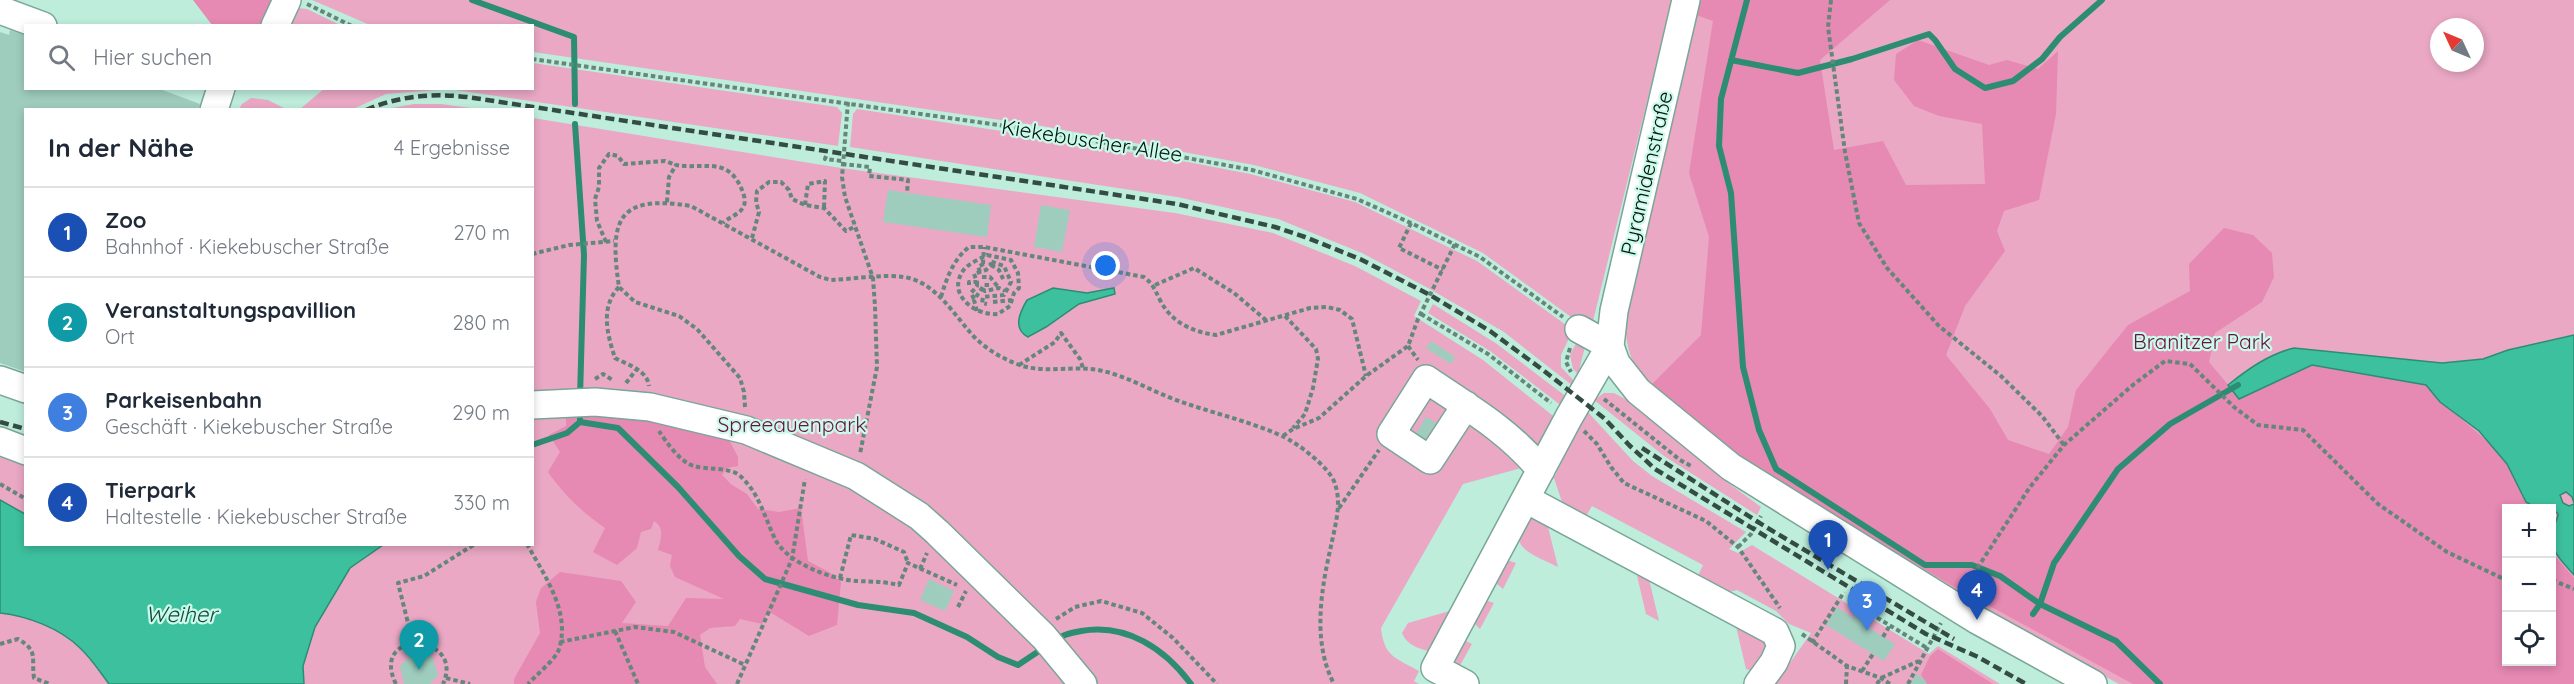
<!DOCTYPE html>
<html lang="de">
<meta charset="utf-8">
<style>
:root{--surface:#fff;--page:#f2f2f3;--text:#1f2937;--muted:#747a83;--line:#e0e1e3;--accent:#111827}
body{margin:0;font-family:Quicksand,sans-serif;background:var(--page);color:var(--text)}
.controls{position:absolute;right:18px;bottom:18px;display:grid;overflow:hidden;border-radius:0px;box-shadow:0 3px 9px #0003}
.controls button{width:54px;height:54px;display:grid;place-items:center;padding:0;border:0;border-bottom:2px solid var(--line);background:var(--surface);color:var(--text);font:30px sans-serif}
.compass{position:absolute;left:2430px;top:18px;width:54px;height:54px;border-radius:50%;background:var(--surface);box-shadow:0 3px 9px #0003;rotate:314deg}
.you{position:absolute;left:1106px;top:266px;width:21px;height:21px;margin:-15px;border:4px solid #fff;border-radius:50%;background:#1a73e8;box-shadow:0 0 0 9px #1a73e833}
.badge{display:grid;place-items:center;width:39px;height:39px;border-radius:50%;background:var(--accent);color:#fff;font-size:20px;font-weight:700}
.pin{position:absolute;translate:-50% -50px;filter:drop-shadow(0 2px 3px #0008)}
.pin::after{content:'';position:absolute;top:32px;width:21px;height:18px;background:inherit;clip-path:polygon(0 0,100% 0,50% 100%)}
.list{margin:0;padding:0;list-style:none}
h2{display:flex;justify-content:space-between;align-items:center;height:78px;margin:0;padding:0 24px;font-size:26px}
h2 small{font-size:20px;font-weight:400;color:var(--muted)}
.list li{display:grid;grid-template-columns:39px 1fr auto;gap:18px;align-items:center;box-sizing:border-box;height:90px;padding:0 24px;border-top:2px solid var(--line)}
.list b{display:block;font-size:22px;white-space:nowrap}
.list p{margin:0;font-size:20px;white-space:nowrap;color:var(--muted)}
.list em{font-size:20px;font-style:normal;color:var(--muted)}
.icon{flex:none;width:33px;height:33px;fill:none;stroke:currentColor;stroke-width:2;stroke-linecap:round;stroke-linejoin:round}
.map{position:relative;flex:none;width:2574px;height:684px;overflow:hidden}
.search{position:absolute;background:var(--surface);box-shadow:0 3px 9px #0003;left:24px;top:24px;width:510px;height:66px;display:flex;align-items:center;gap:15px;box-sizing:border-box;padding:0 21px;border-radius:0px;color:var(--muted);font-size:22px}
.panel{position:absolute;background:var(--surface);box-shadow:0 3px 9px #0003;left:24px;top:108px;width:510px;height:438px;border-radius:0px}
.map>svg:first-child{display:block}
.green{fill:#eaa8c5;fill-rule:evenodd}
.forest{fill:#e689b3}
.water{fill:#3dc09e;stroke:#2c8d73;stroke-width:1.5}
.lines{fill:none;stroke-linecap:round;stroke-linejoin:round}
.stream{stroke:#2c8d73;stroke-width:6}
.building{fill:#9fcdbd}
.minor-casing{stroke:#7aa697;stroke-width:30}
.path{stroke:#65867a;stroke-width:4;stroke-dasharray:4.5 3;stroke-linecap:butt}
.minor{stroke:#fff;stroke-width:27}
.rail{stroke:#344d44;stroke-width:4.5;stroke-dasharray:9 4.5;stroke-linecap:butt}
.labels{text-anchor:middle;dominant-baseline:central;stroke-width:4.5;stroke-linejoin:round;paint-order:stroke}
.street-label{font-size:21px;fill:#051610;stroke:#cbfaea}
.park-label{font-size:21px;fill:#661442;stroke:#cbfaea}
.water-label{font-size:22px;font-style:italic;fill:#13493b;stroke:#cbfaea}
</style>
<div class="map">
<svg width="2574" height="684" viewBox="0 0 2574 684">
<rect width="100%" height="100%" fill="#beeddc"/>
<path class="green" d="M312,0H1672L1593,321L1578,322L1483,253L1407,216L1360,193L1254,165L1042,126L533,52L532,26L370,25Z
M1696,0H2574V684H2119L1947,591L1646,384C1629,361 1625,341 1625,314ZM2439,27H2475V63H2439ZM2506,508H2552V662H2506Z
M297,8L307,9L340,25H286Z
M533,63L837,107L842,113L838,146L449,89L532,88Z
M325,88H449V89L386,94L353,109H300Z
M251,98L268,100L286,109H239L242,104Z
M414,104H441L478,109H386Z
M857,109L1041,137L1193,163L1250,174L1355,202L1477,261L1573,330L1561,355V367L1575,382L1573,386L1504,332L1428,288L1362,253L1278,219L1177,197L850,147L853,114Z
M533,118L841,168L1175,213L1273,233L1355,266L1421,301L1414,316L1483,360L1557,419L1532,465L1463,484L1381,628C1384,657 1396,658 1419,671L1414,681L1419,684H0V429L25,437L26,544H532Z
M1433,304L1497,344L1568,398L1563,407L1490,351L1428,313Z
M1580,336L1586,343L1578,374L1573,369L1570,355Z
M1604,393H1614L1629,401L1713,463L1720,477L1761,507L1757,515L1664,456L1594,400Z
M1586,410L1633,461L1652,476L1746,532L1729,549L1738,553L1752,545L1929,654L1938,646L2000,684H1775L1811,633L1789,624L1776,611L1737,590L1726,593L1697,578L1703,565L1592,506L1585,518L1562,502L1554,478Z
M1533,515L1546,519L1558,567C1544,559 1510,550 1521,530C1524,524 1526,519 1533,515Z
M1510,561L1516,563L1503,589L1497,584L1495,578L1504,563Z
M1635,567L1648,575L1659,621L1646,614Z
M1488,601L1494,603L1480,629L1475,624L1473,618L1482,603Z
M1453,610L1434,647L1428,651C1417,648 1406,644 1402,633L1408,623Z
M1735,622L1767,640L1770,650L1752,671L1746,669Z
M1466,641L1472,644L1458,669L1453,664L1451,658L1460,643Z"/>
<path class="forest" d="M193,0H271L275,8L267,25H212Z
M1700,0H1890L1820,60L1834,150L1883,141L1906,185L1985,184L1982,124L1939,116L1914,106L1894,80L1896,54L1918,40L1989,65L2007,60L2038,69L2058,51L2056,114L2039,200L2004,211L1997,231L2005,251L1965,306L1946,355L1990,409L2008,440L2049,454L2068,427L2076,390L2128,325L2190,291L2189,264L2224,228L2253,235L2272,253L2274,277L2262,302L2215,333L2209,362L2239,398L2312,365L2426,385C2450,415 2483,431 2506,463C2518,479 2519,505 2542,508H2506V662H2552V544L2556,557L2574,578V684H2133L1951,585L1844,522L1736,455L1651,385L1701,335L1709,237L1689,173L1713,21L1696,15Z
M566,410H620L727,436L738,457V466L727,468L722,475L732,485L747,494L758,509L779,512L801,508L808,561L829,572L841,582L837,625L809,636L768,611L762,624L740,619L735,626L710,628L700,635L705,667L717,684H514V679L540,633L536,602L541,588L560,572L621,581L636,602L622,623L668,626L686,598L724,599L675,577L670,566L672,555L658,550C661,538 665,528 654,521L651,529L641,532L637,548L617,565L593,552L605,528C582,512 564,495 548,472L560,452L549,435L566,426Z
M1938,649L1993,684H1927L1921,675L1930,656Z"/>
<path class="water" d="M1053,288L1087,293L1114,288L1115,294L1079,304L1046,327L1028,337C1012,329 1020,312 1027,300Z
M2574,335V503L2572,497L2566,492L2560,495L2563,503L2569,506L2574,504V575C2564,563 2548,550 2552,532C2553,525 2558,520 2558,514L2552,508H2536L2526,502L2507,464L2479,431L2440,402L2426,385L2312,365L2239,399L2228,385C2248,369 2269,354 2294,348L2442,363L2483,359L2508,350Z
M0,500L25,514L26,544L383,545L350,568L315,627L303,666L304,684H109C100,672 91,658 80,648C60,628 27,616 0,613Z"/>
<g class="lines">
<path class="stream" d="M472,0L574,37L575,104
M1747,0L1721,99L1719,146L1731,193L1743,367L1759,430L1776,469L1925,565H1972L2000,576L2040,604L2116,641L2160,684
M1731,60L1798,73L1852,59L1929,34L1935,40L1955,69L1985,88L2013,81L2042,59L2060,37L2102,0
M575,124L584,255L580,397
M580,422L618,428L678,487L739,556L765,579L858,605L914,613L967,637L998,657L1018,665L1045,647
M532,445L567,433L580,422V419
M2033,614L2040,604L2054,563L2118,469L2170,424L2238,385
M1055,640C1064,634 1071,633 1081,631C1127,623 1165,649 1191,684"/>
</g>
<path class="building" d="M10,30L26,35V88H157L200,104L198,110H26V372L0,363V32L9,35Z
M888,190L991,205L987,237L883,222Z
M1041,205L1070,210L1062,252L1034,247Z
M1431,341L1455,357L1451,364L1426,348Z
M1426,417L1436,423L1424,441L1415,435Z
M929,579L954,591L945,611L920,600Z
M1837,607L1853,618L1856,614L1869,622L1866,626L1895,644L1884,661L1826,625Z
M415,651L432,656L438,675L430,684H404L400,666Z
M1916,674L1924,679L1927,684H1911Z"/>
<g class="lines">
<defs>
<path id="minor" d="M0,10L43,26
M275,26L287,0
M214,110L221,88
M1579,329L1610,346
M1610,346L1616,363L1638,391L1731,467L1977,620L2093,684
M0,380L26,389
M532,405L595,402L650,407L746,430L856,476L919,516L937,532L1044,637L1083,684
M1466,405L1430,460L1391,434L1426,379C1469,408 1508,430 1541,470
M0,441L26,451
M1526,499L1775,632L1781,646L1774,662L1758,684
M1465,684L1435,668L1569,417L1610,346L1614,311L1686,0"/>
</defs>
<use href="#minor" class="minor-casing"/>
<path class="path" d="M1831,0L1828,27L1845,152L1859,223L1887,268L1939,326L2001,376L2042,416L2064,445
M307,4L352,26
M532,59L1041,131L1252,170L1357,199L1411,223L1480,257L1563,317
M848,102L842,177L845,197L873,278L875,306L877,367L860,454
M826,156L825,159L842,161
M842,164L870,167L869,176L908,180L907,193
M667,202L669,177L676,165C702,170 728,155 742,190C744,195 747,203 742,209C739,214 728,218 723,223
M805,205L808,184L825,181L824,207
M1411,223L1399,248L1443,270
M752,238L759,212L756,202L757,191L769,182H781L789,190L792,199L805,205L824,208L846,231L856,226
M606,242L597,221L595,199L599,187V168L609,154L618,156L624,164L665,161L676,165
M532,254L569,245L614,241
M987,255L1011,260L1018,273L1019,288L1014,293L1010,306L998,314C977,316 949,297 961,274C966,264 978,260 987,255Z
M983,264L984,247
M991,265L999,270L1004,281
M980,272L978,267L985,263
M982,277H990L999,288
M969,285V282H977L974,274L986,270L991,265L990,261L1004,266L1011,282L1004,295L983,297L982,303L987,304
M1155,285L1194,268L1234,293L1267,321
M619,287C600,307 607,334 615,358C628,365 647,370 649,386
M982,289L985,291L999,288L1005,291
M941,297C947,277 953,260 969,247H984L1144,277C1153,284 1155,290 1160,300C1171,322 1192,332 1216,335L1310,308L1327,307L1340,310L1352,319L1366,376
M974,299L971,293L977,286V282
M993,302L1012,300
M977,311L974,300L984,285H989
M1421,314L1488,354L1551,403
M1285,316L1316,349L1318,359L1313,388L1305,414L1293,428
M1408,346L1418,360
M1570,348L1566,362L1571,372
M1019,365L1055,342L1061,333L1080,359L1083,368
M595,379L603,374L614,381
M626,383L636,370
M1604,399L1680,460L1691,466
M745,407L744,392L740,378L697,329L679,316L635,302L619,287C609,220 617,194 691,206L820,277L831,280C853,279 883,274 904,277C934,282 951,310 969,331C981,346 999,357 1017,364C1044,375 1075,364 1103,371C1129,377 1153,392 1179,401C1212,413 1249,421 1282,436C1296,442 1331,468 1335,484C1342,504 1335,526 1331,546C1321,590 1312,642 1334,684
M659,431C666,442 681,463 694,466C707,470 728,467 739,475C759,492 764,516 775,539C787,563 832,580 858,581C875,582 881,581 899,585L908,563L957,585
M1584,431L1597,444L1611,467L1624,483L1706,521L1738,547L1780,608
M1283,436L1293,429L1319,418L1366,376L1408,346L1418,319L1455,244
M0,484L26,499
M1339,508L1379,450
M527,544C544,575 571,612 559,649C557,658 535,676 528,684
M1738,547L1751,534L1761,516
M920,569L927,553
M840,578L851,535L875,539L904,552L908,563
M2552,580L2574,589
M1965,587L2030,487L2064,445L2134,384L2165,361L2190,364L2234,407L2258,425L2303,430L2378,504L2447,552L2506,580
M958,607L966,591
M1874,611L1876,617L1927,648
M1056,619L1075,607L1101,601L1142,613L1173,638L1217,684
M615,631L638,684
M1802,634L1847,666L1881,678L1890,684
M1883,637L1890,625
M560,642L635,627L674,632L745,665
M413,643L398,583L424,576L475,544
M1812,643L1844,592
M0,644L18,639C39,651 31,658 34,678L50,684
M1862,671L1873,654
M446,678L470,684
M396,684C368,628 466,633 443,684
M737,684L792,559L805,479
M1846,684L1847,666
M1877,684L1881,678L1919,661
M1908,684L1941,623"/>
<use href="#minor" class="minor"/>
<path class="rail" d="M366,110C399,96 431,93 467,97L1177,204L1275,227L1305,237L1360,259L1430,295L1490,331L1543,370L1605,419L1629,445L1655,469L1926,634L1978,657L2026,684
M0,422L26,429
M1642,448L1766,527L1954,639"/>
</g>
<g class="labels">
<g class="street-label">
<text transform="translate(1092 140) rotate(9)">Kiekebuscher Allee</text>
<text transform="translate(1646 173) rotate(-77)">Pyramidenstraße</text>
</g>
<g class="park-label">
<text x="2202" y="341">Branitzer Park</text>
<text x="792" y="424">Spreeauenpark</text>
</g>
<g class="water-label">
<text x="181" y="614">Weiher</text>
</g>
</g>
</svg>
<div class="controls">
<button>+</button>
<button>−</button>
<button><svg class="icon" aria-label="locate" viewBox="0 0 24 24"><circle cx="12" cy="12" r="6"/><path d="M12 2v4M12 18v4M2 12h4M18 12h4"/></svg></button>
</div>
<svg class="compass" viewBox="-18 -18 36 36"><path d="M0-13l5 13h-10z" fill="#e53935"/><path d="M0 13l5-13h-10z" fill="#747a83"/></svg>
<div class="you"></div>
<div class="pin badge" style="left:1828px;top:570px;background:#1a4fb4">1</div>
<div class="pin badge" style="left:419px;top:670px;background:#0f9aa8">2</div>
<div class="pin badge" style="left:1867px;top:631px;background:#3f7fe0">3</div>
<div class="pin badge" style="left:1977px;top:620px;background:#1a4fb4">4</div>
<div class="search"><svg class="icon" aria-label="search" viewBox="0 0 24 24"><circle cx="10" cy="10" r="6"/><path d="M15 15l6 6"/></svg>Hier suchen</div>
<section class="panel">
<h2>In der Nähe<small>4 Ergebnisse</small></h2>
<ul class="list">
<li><span class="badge" style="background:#1a4fb4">1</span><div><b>Zoo</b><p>Bahnhof · Kiekebuscher Straße</p></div><em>270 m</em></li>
<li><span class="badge" style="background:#0f9aa8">2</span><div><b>Veranstaltungspavillion</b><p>Ort</p></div><em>280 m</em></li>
<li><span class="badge" style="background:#3f7fe0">3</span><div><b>Parkeisenbahn</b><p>Geschäft · Kiekebuscher Straße</p></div><em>290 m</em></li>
<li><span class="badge" style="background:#1a4fb4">4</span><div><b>Tierpark</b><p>Haltestelle · Kiekebuscher Straße</p></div><em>330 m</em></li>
</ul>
</section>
</div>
